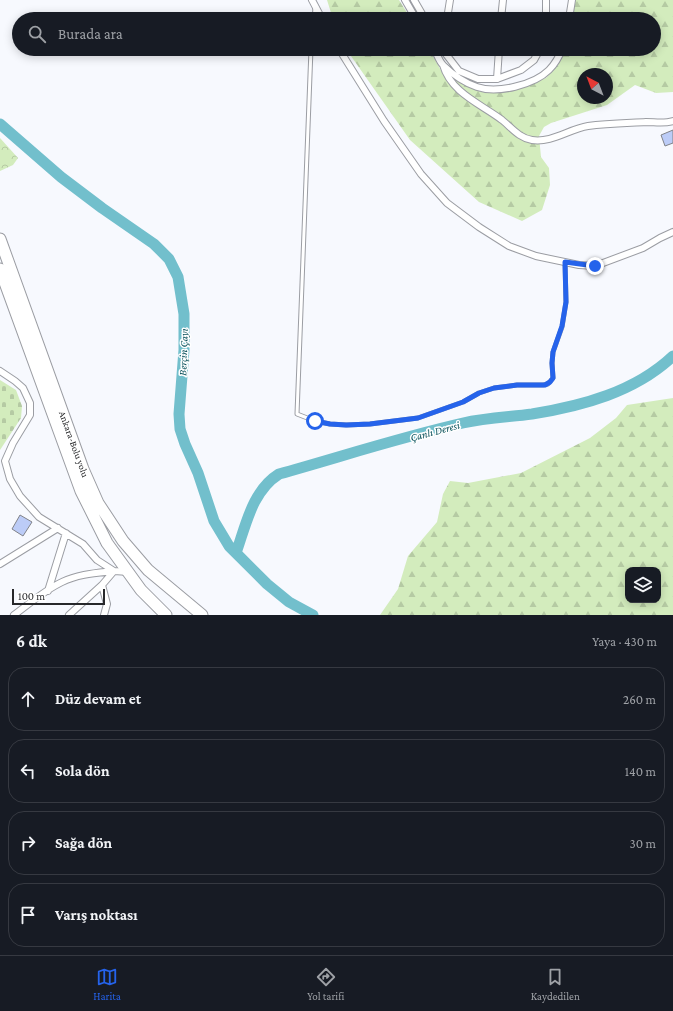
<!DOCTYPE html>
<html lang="tr">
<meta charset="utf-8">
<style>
:root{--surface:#171b24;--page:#20242c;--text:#f1f3f6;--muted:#9ea1a6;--line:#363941;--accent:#2563eb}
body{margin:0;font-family:"Crimson Pro",serif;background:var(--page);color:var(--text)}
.controls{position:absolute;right:12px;bottom:12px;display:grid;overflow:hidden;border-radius:8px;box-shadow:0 2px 10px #0003}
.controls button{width:36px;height:36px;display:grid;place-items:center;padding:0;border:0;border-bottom:1px solid var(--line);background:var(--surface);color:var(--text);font:20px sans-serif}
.compass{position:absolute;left:577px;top:68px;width:36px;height:36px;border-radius:50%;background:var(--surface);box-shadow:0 2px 10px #0003;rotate:318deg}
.scale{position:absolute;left:12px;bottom:10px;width:93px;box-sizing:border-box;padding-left:4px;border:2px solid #27282a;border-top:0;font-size:11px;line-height:14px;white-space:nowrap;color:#27282a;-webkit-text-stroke:3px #fff;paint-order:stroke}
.stop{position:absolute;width:12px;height:12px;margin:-9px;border:3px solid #2563eb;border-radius:50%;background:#fff}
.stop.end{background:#2563eb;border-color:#fff;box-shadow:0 1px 4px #0008}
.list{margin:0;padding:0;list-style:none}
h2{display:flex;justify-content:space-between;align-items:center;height:52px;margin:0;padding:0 16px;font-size:17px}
h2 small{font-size:13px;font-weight:400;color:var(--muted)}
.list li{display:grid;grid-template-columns:26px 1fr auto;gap:12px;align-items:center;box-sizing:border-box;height:64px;margin:0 8px 8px;padding:0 8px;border:1px solid var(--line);border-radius:16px}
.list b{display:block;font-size:15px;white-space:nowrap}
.list em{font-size:13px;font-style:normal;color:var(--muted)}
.icon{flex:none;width:22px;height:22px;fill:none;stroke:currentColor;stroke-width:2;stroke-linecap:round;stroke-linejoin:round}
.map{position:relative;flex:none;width:673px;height:615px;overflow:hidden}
.search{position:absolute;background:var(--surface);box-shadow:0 2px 10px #0003;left:12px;right:12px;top:12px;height:44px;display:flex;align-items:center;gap:10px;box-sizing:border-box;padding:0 14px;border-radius:22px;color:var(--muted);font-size:15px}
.sheet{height:340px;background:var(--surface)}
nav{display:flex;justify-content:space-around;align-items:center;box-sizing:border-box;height:56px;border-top:1px solid var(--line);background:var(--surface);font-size:11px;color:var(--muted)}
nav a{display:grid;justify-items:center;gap:2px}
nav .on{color:var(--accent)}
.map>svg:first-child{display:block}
.forest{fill:url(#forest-firs);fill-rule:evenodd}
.cemetery{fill:url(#cemetery-stones)}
.park{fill:url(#park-crowns)}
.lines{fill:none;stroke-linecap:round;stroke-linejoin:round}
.river{stroke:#72bfcc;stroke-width:11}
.building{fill:#bcccf7;stroke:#818389}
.service-casing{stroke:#9b9da3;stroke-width:5}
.minor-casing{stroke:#9b9da3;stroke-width:8}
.trunk-casing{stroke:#9b9da3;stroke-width:13}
.service{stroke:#fff;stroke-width:3}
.minor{stroke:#fff;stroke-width:6}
.trunk{stroke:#fff;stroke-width:11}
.route{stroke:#2563eb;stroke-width:5}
.labels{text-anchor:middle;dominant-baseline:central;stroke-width:3;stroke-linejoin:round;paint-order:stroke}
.street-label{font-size:10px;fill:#27282a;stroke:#fff}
.water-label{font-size:11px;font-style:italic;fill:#09505a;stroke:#fff}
</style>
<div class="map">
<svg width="673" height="615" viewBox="0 0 673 615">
<defs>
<pattern id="forest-firs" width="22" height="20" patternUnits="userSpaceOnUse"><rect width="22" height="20" fill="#d3ecbd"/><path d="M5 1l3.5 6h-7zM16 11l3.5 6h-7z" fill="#b5caa3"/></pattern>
<pattern id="cemetery-stones" width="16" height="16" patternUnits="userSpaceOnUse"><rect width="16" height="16" fill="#d3ecbd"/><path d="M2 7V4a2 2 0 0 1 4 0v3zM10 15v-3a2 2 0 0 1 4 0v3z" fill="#b5caa3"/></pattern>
<pattern id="park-crowns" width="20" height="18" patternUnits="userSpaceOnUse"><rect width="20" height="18" fill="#d3ecbd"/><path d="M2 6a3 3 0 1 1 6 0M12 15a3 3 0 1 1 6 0" fill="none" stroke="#b5caa3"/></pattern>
</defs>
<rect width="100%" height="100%" fill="#f7f9fe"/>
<path class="forest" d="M327,0H399L411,19H333Z
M575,0H673V92L656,93L635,85L607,105L551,123L544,127L539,136L541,157L549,168L550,185L542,210L522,221L479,202L410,140L346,49H429L443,74L481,92L499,93L528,85L546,78L558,65L565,49H654V19H571ZM583,74H607V98H583Z
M673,398V615H380L398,589L408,556L437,522L443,494L450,481L468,483L521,473L590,438L616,418L627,405ZM628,570H658V600H628Z"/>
<path class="cemetery" d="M0,380L16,390L22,406L21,418L0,450Z"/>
<path class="park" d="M0,138L18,158L13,165L0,171Z"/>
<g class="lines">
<path class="river" d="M0,124L61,177L102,208L154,244L169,259L178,277L184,314V350L179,414L180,429L185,444L198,473L214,521L229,546L267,584L289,602L313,615
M236,553C246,525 252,491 279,474C340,457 401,437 463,423C486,418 509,417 532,414C582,406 635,392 673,356"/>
</g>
<path class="building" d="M673,130V143L665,146L661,135Z
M20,515L32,522L23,536L12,529Z"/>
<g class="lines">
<defs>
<path id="service" d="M314,19L315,8
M311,49L297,414L315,421L330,424L347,425L370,424L418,418L463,402L479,393L494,388L517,385H543L548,384L553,378L552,363L553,352L562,327L566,302L565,262"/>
<path id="minor" d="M312,0L322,19
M405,0L416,19
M414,0L425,19
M447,19L450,0
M501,19L503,0
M546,19V0
M569,19L572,0
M339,49L384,121L421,174L447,203L479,227L509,246L536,256L579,265L595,266L643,248L660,238L673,232
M434,49C437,54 439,61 443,65C452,74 465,83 477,87C497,94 534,85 549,70C555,64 559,57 562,49
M442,49L459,71L478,79H497L521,70L534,60L540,49
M443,65C451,93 481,104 502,120C512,128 519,138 532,140C552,143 569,129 588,126C607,123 627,123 646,122C655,122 664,124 673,121
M497,79L499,49
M0,371L15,381L23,388L30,403V415L13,443L5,461L10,479L20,496L39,517L83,544L97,560L114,571L129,572
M0,564L58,528
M48,591L66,533
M14,615C29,604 45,590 62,582C78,574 96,573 114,571
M69,615L102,585
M104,615L107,604L102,585L114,571"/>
<path id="trunk" d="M0,239L83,469L98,503L123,541L148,570L202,615
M0,269L81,491L107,543L141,590L166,615"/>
</defs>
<use href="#service" class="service-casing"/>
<use href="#minor" class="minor-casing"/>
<use href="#trunk" class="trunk-casing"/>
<use href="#service" class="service"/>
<use href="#minor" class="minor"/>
<use href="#trunk" class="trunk"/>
</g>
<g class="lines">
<path class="route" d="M315,421L330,424L346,425L370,424L418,418L463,402L479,393L494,388L517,385H545L550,382L553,378L552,363L553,352L562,326L566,302L565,262L595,266"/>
</g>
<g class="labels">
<g class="street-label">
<text transform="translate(74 444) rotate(70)">Ankara-Bolu yolu</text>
</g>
<g class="water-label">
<text transform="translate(183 352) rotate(-88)">Berçin Çayı</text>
<text transform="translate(435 431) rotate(-15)">Çanlı Deresi</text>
</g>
</g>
</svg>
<div class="controls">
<button><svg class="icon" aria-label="layers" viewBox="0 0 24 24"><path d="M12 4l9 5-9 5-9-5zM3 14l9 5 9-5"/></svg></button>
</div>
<svg class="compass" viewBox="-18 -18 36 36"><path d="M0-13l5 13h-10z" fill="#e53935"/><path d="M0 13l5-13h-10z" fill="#9ea1a6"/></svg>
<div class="scale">100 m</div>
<div class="stop" style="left:315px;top:421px"></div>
<div class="stop end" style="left:595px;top:266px"></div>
<div class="search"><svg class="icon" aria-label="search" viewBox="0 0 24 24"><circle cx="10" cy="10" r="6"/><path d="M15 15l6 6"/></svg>Burada ara</div>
</div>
<section class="sheet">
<h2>6 dk<small>Yaya · 430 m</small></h2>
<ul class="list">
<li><svg class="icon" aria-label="ahead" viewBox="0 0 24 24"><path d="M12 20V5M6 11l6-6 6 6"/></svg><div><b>Düz devam et</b></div><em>260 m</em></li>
<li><svg class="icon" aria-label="left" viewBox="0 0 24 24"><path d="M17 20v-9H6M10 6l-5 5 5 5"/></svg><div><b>Sola dön</b></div><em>140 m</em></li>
<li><svg class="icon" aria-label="right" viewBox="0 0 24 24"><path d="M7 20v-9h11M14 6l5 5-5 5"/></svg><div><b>Sağa dön</b></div><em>30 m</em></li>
<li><svg class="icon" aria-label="arrive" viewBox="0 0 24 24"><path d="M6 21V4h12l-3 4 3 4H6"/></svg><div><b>Varış noktası</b></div></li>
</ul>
</section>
<nav>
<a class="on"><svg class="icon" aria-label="map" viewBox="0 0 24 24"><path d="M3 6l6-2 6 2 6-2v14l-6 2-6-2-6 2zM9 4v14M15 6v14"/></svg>Harita</a>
<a><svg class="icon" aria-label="directions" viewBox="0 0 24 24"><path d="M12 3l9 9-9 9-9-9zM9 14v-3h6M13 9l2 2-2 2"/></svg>Yol tarifi</a>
<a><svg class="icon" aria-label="saved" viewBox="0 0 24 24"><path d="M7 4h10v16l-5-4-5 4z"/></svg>Kaydedilen</a>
</nav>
